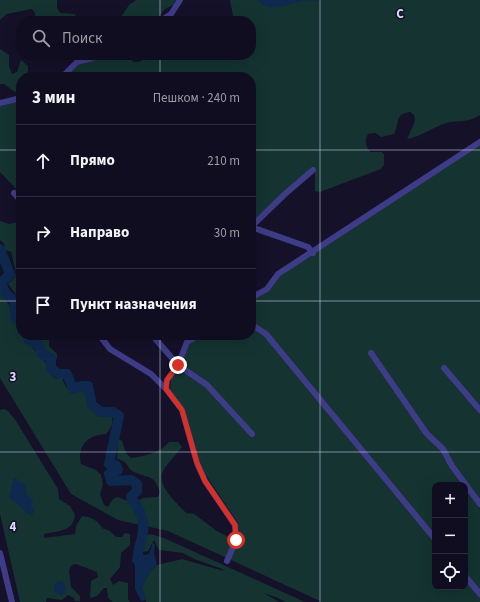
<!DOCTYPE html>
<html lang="ru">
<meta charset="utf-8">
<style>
:root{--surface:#0f0d1f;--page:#1d1b2c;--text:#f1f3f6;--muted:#9b9ca4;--line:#2f2d3d}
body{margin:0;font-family:"Source Sans 3",sans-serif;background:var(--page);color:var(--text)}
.controls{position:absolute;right:12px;bottom:12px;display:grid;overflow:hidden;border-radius:8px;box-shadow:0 4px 16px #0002}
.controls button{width:36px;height:36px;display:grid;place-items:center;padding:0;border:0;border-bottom:1px solid var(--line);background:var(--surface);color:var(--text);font:20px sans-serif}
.stop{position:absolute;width:12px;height:12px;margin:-9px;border:3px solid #d93025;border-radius:50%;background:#fff}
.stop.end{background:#d93025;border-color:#fff;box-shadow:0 1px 4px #0008}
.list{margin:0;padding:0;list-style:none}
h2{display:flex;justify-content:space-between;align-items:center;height:52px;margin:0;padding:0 16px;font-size:17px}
h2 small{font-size:13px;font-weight:400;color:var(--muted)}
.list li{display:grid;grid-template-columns:26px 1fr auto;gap:12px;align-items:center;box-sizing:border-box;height:72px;padding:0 16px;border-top:1px solid var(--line)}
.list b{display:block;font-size:15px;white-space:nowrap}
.list em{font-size:13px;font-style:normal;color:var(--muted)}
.icon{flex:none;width:22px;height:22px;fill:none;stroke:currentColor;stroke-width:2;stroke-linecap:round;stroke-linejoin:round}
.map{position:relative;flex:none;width:480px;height:602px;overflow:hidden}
.search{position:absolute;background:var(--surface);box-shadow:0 4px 16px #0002;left:16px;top:16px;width:240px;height:44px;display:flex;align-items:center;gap:10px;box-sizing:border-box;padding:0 14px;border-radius:16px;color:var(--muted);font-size:15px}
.panel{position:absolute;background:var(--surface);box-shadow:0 4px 16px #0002;left:16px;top:72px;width:240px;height:268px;border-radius:16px}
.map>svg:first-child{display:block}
.green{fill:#143331;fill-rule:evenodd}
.water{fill:#0f284e}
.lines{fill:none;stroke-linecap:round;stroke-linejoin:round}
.river{stroke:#0f284e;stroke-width:10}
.minor{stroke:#3e3c87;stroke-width:6}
.route{stroke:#d93025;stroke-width:5}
.grid{fill:none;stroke:#dcd9fe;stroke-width:1;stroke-opacity:0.55}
.grid-label{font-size:13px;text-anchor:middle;font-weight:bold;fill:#dcd9fe;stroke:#141129;stroke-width:3;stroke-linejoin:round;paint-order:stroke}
</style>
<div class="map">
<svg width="480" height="602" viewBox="0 0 480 602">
<rect width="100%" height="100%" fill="#141129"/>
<path class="green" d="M0,0H57V8L60,13L75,14L76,17L70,21H36L35,13L32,9L7,14L0,20Z
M136,0H176L173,5L165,9L155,21H118L129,5Z
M230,0H480V115C469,123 458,120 446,123C433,127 421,137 407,139L415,121L414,115L410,112C394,114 400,123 394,134L381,137L375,133L368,134C364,141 366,146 370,152H382L384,154V165L381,169L320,192L315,191V170L312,168L251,225V77H65L77,65L85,63L88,60L85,55H129L133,62H139L147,58L146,55H251V21H234Z
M0,49L9,55V66L12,74L17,72L21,60L28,66V77H21V94L15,92L4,84H0Z
M21,101V194L0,172V106Z
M480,145V602H322L168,531L118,520L71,494L0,378V291L9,305L21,335L46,363C46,370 50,374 56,379L62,378C69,394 67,391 84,391C93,408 87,415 111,415C114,423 112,427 106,434C88,435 77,445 81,464L96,470L101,475L103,484L100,494L104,505L108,507L113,499L117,497L134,503L143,498L158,497L160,492C153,473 149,479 134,472C126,468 130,462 117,459L118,439L122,441L126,453L131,458C145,456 159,454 169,442H178L182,447C177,454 169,461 164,469C154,485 178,503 186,513L194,514L217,531L238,542V523L199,465L185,410L170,392L171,379L188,344L202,335H251V301L270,290L280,275ZM435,485H465V587H435Z
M0,221L9,224L21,222V301L8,284L15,277L16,272L11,252L5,250L4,244L0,240Z
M31,335H49V346L57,354V359L44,351L40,341Z
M4,409L8,411L16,421L58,489L59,499L70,506L75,515C73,532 58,531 44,534V538L75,534L76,526L82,516C91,517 98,520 102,528L110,531L116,537H122L125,533L130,534V545L121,553L120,567L110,579L113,585L119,581L128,583V599L130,602H113L108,598L107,588H104L97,596L90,598L91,581L98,577L97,572L76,564L72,565L69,570L71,587L80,596V601H75L74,598L68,595L62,600L47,598L46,602H20L0,514V410Z
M151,534L164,538L305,602H285L278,598L264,593L279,602H146L142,587L149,573L157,565L182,559L224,571L222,569L194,559L183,553L159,550L154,540L148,551L143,552V539L146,535Z"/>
<path class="water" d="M258,0H322C315,1 309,0 303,1C289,4 268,14 258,0Z
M14,477L25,485L27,495L33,500L31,505L34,509L32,516C23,511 18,503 9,498Z
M139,539L142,541L141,551L144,555L149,554L153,542L155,545L154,553L157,565L149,573L142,587L146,600L141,601L135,589V565L132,561L135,544Z
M62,581L67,589L62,596L55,592L54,584Z"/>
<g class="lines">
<path class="river" d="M0,249L10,274L2,282C2,291 7,296 14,300L16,319L21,322
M28,335V339L38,345L42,354L51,358V368L58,374H67L73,389L81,386H88L92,405L101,412H113L119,416L109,464L116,465L118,470L109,474L111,481L131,480L137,484V491L131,497C148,523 145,524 138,553"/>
<path class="minor" d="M161,21L171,14L180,0
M62,77L77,62L103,55
M0,103L21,98
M14,193L21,201
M251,227L285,194L313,170
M251,227L308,247L313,253
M251,298L267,289L278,274L480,142
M251,324L266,334L435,539
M152,335L178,365L207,385L252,434
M199,335L187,342L178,365L167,380L166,389L182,410L197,463L205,481L235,525L236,540L227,561
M100,336L110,349L151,374L166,389
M371,353L427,434L443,449L452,466L480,504
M444,368L480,410
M0,553L12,602
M465,576L480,594"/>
</g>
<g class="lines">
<path class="route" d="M178,365L167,380L166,389L182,410L197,463L205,481L235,525L236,540"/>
</g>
<path class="grid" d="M160,0V21M320,0V602M160,55V77M0,150H21M251,150H480M0,301H21M251,301H480M160,335V602M0,452H480"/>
<g class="grid-label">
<text x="400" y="18">C</text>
<text x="13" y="381">3</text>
<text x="13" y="531">4</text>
</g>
</svg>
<div class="controls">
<button>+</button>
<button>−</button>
<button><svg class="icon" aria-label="locate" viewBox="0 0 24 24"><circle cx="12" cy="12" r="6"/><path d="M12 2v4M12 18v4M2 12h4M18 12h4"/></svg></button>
</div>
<div class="stop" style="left:236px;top:540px"></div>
<div class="stop end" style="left:178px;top:365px"></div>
<div class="search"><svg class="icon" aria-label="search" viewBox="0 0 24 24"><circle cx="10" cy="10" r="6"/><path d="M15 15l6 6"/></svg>Поиск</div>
<section class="panel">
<h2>3 мин<small>Пешком · 240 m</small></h2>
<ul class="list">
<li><svg class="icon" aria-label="ahead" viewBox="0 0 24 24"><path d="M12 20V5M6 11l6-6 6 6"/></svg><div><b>Прямо</b></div><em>210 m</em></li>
<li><svg class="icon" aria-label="right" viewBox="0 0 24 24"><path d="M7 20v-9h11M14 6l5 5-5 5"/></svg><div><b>Направо</b></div><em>30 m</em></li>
<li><svg class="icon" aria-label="arrive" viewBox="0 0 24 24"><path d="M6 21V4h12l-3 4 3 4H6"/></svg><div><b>Пункт назначения</b></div></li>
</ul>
</section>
</div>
